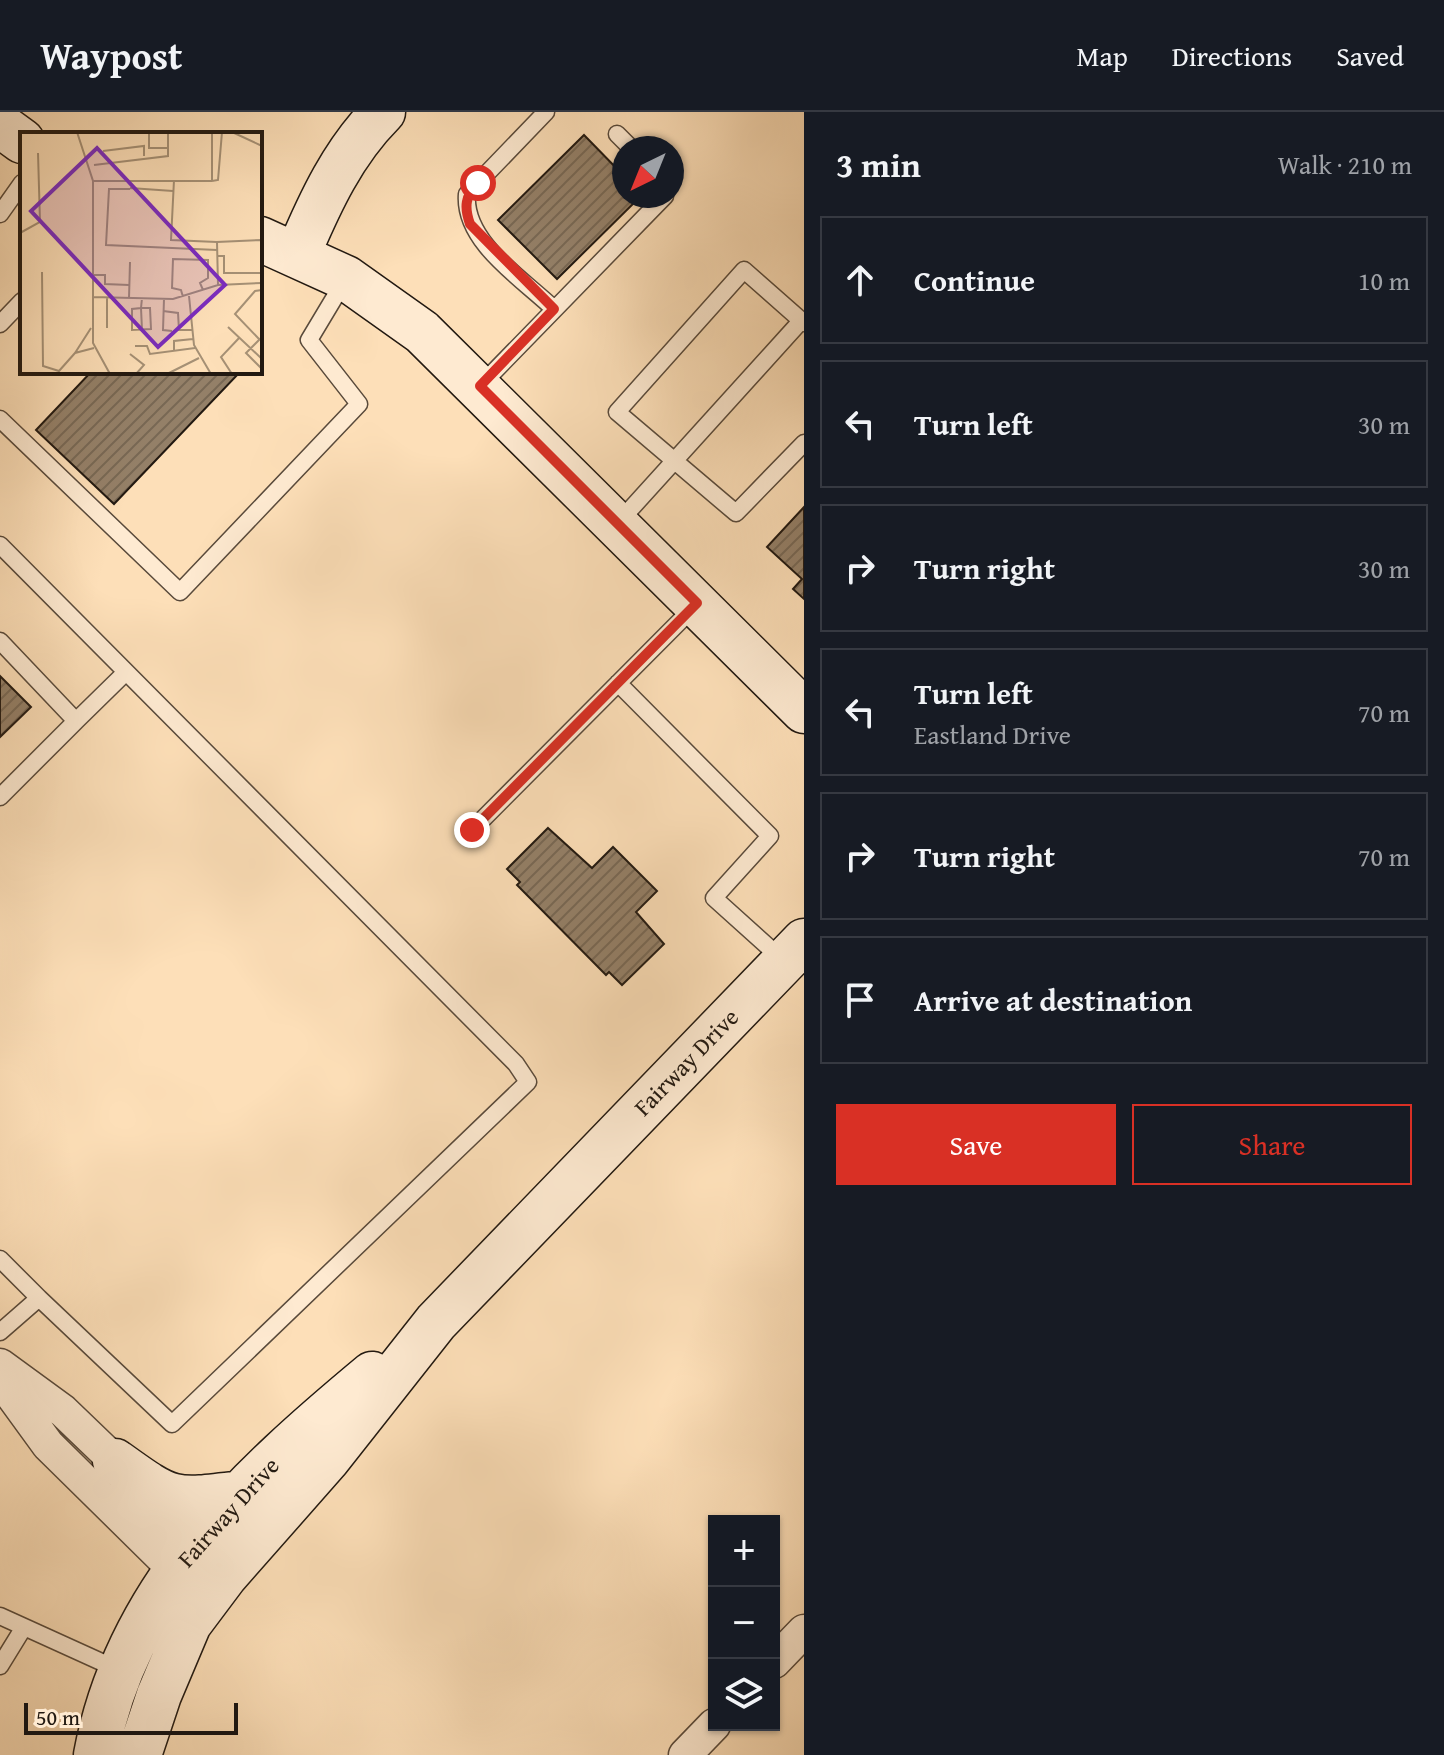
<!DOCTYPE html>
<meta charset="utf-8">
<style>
:root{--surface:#171b24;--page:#242831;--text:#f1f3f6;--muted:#9ea1a6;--line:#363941;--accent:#d93025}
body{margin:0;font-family:"Gentium Book Plus",serif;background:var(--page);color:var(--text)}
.controls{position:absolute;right:24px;bottom:24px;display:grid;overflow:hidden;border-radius:0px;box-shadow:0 2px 6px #0004}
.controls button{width:72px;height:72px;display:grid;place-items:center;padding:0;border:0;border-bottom:2px solid var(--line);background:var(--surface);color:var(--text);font:40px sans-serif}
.compass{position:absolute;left:612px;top:24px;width:72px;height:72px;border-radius:50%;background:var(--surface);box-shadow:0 2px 6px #0004;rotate:223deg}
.scale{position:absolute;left:24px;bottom:20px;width:214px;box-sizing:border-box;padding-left:8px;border:4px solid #221911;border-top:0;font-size:22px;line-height:28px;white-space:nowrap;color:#221911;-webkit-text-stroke:6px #feead1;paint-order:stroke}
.stop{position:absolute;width:24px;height:24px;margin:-18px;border:6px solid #d93025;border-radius:50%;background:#fff}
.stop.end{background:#d93025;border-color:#fff;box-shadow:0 2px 8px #0008}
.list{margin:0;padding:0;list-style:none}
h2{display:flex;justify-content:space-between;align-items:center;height:104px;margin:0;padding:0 32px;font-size:34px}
h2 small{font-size:26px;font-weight:400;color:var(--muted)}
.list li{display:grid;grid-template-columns:52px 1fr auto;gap:24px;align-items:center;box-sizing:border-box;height:128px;margin:0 16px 16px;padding:0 16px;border:2px solid var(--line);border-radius:0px}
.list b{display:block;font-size:30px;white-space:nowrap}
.list p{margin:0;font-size:26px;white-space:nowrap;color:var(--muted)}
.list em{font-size:26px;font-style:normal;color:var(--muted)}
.actions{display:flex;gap:16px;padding:24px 32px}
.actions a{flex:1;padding:18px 0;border:2px solid var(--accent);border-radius:0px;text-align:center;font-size:28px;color:var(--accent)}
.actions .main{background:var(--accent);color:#fff}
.icon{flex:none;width:44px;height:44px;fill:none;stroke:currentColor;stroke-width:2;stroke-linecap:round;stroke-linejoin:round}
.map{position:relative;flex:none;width:804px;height:1643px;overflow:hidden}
header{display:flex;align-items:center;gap:48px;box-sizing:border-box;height:112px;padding:0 40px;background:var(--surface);border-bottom:2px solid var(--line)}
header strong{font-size:38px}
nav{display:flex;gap:44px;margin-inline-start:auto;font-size:28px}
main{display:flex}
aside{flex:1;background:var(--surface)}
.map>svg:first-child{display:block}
.building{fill:url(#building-hatch);stroke:#221911;stroke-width:2}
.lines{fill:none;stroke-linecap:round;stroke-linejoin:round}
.lane-casing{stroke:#594a3b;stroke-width:19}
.street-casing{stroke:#594a3b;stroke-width:35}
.secondary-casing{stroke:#221911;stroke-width:47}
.lane{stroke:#feead1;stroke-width:16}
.street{stroke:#feead1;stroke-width:32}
.secondary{stroke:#feead1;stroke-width:44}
.route{stroke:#d93025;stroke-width:10}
.labels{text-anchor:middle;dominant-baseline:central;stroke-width:6;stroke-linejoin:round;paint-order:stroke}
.street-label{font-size:24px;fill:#221911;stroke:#feead1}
.inset-road{fill:none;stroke:#a59075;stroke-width:2}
.view{fill:#7b2cbf;fill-opacity:0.15;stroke:#7b2cbf;stroke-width:4}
.inset-edge{fill:none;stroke:#221911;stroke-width:4}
</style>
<header>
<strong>Waypost</strong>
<nav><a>Map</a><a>Directions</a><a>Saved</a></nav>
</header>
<main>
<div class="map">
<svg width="804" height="1643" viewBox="0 0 804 1643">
<defs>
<pattern id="building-hatch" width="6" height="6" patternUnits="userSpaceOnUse" patternTransform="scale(2)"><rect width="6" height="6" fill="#948068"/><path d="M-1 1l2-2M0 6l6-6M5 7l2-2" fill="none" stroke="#786854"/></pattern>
</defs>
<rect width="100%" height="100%" fill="#fddfb8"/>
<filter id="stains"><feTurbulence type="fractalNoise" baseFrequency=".0025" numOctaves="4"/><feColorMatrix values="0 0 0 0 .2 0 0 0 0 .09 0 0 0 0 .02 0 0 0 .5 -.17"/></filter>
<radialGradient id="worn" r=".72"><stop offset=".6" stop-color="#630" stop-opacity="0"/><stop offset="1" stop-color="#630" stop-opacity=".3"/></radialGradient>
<path class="building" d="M584,23L624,64V84H641L557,167L498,108Z
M91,260H240L114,392L36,318Z
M804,395V487L793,477L802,467L767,435Z
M0,564L31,595L0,625Z
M548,716L592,756L613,735L657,779L636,800L664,832L622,873L609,860L606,863L517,773L520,770L507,757Z"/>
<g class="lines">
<defs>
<path id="lane" d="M546,0L467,82C463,130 523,167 554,197
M617,22L631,36
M0,102L22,71
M804,211L744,158L617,300L736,401L804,331
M0,212L22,189
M480,274L665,84
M0,307L180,480L359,292L309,228L345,168
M618,411L801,209
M0,433L516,952L528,970L172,1312L39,1186
M0,529L76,609L0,685
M618,571L770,724L714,786L784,849
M76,609L126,560
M472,718L696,493
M0,1147L39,1186L0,1220
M0,1504L119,1558
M0,1554L24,1515"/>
<path id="street" d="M0,1253L63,1299L115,1349L133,1377L208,1448
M0,1267L48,1333L190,1473
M774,1550L804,1519
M685,1643L714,1613"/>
<path id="secondary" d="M0,13L22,29
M260,127L346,166L422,220L804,599
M298,142C320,90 343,40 383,0
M115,1349C172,1390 171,1390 241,1381
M96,1643C127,1476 247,1366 372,1262
M139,1643L159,1583L189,1512L225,1464L328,1347L436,1210L804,829"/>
</defs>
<use href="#lane" class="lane-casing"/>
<use href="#street" class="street-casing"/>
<use href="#secondary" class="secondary-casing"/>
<use href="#lane" class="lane"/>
<use href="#street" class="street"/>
<use href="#secondary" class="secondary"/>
</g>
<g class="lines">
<path class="route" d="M472,718L697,491L480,274L554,197L470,112C464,95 465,84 478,71"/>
</g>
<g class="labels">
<g class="street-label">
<text transform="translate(686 950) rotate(-46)">Fairway Drive</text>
<text transform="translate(228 1400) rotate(-48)">Fairway Drive</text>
</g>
</g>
<g transform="translate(20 20)">
<rect width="242" height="242" fill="#fddfb8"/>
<path class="inset-road" d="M57,0L73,49V211L90,242M129,0V16H148M192,0V49M212,0L242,14M83,19L124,14V24M74,33L148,24V0M154,48L151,108L197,110M73,49H192M192,49L198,48L202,0M110,56L153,59M110,57H89L86,113L197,118M0,101L20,90L18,21M197,124H204V141H242M22,140L23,234L39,239L55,221L74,216M74,143H85V152L109,153M198,153L197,110L241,108L242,134M169,164L174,213L191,242M73,165L153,167L198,153L242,151M87,165V196M163,165L161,158L152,156L153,127L188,128V146L180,151L183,158M109,166L110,130M122,166L121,176L112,177V198L131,197L130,176H121L122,198M144,167L143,198L152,199M143,179L158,181L159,198H172M208,195L242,227M241,206L226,221L242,237M239,207L215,182L235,159L242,158M115,214H127L130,222L175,216M154,218V209L173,207M55,221L71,196M110,222L124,233L116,242M147,242L179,226M212,242L201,225L220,205"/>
<path class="view" d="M77,16L205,153L138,215L11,79Z"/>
<rect width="242" height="242" class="inset-edge"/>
</g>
<rect width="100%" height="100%" filter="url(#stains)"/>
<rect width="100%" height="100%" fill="url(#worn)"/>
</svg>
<div class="controls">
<button>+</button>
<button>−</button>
<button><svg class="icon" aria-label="layers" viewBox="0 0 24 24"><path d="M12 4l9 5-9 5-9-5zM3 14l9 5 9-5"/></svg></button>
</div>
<svg class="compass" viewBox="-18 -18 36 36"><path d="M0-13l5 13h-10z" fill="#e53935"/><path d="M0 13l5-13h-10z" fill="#9ea1a6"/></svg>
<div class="scale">50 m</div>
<div class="stop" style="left:478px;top:71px"></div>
<div class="stop end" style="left:472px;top:718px"></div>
</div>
<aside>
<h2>3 min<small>Walk · 210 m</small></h2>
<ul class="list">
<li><svg class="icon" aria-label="ahead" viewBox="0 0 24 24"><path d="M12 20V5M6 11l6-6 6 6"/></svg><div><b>Continue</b></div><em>10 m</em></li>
<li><svg class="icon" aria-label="left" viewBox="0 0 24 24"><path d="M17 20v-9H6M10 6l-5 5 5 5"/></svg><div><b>Turn left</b></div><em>30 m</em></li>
<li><svg class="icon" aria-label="right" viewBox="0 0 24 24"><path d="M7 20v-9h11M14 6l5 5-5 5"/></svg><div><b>Turn right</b></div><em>30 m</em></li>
<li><svg class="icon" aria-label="left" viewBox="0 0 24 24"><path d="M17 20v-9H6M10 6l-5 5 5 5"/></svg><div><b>Turn left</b><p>Eastland Drive</p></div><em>70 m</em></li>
<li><svg class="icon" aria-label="right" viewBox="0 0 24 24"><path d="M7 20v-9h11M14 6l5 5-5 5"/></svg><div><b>Turn right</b></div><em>70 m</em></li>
<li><svg class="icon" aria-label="arrive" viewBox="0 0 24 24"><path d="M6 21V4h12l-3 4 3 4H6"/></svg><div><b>Arrive at destination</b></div></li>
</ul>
<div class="actions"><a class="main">Save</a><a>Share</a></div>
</aside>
</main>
